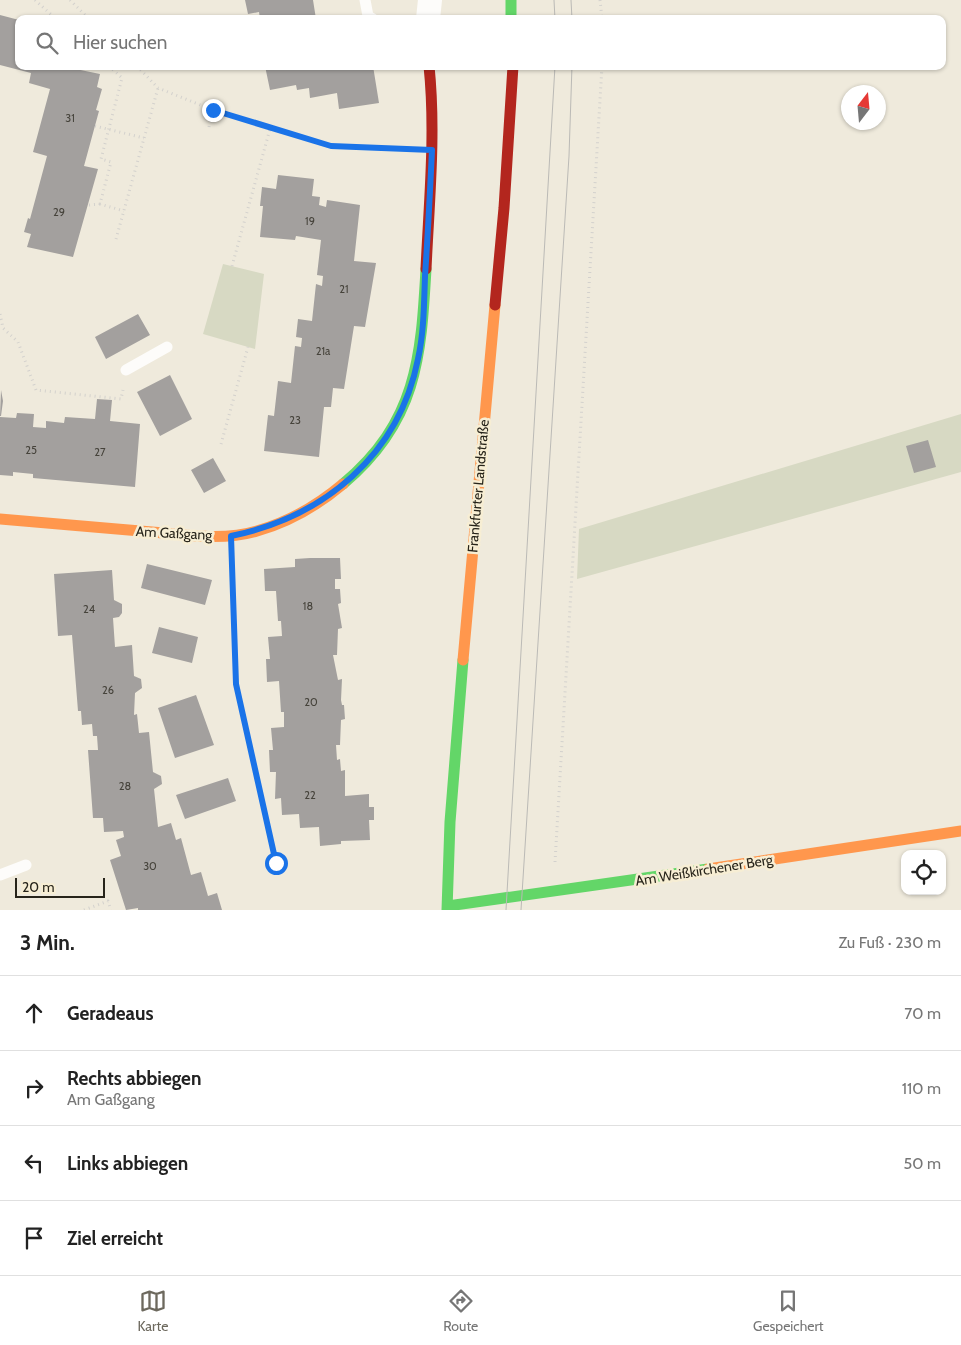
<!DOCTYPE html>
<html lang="de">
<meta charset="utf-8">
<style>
:root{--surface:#fff;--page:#f6f6f6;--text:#222;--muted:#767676;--line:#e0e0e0;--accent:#6d695e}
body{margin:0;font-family:Cabin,sans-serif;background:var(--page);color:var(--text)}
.controls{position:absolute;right:15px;bottom:15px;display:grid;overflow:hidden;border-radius:10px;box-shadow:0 1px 4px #0004}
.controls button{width:45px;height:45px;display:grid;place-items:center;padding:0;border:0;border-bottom:1px solid var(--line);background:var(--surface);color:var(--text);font:25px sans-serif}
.compass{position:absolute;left:841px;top:85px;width:45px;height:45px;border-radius:50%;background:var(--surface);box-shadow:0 1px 4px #0004;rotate:16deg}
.scale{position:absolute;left:15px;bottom:12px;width:90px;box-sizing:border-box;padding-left:5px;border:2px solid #27241a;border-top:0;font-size:14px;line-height:18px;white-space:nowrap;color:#27241a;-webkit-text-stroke:4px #f7eed4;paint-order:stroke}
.stop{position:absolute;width:15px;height:15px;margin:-11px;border:4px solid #1a73e8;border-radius:50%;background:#fff}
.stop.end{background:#1a73e8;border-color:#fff;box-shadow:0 1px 5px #0008}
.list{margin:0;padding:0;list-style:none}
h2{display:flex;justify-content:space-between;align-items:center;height:65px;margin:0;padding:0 20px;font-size:21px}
h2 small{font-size:16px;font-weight:400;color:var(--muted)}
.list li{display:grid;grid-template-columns:32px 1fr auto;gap:15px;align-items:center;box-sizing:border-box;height:75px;padding:0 20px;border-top:1px solid var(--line)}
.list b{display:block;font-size:19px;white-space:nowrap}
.list p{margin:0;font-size:16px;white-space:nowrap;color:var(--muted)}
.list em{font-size:16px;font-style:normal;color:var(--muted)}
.icon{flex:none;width:28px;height:28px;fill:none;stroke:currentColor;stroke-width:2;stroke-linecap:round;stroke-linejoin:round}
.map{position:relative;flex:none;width:961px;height:910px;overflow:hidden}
.search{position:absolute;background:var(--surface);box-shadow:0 1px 4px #0004;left:15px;right:15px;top:15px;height:55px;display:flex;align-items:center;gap:12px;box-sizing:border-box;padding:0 18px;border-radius:10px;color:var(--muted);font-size:19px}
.sheet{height:365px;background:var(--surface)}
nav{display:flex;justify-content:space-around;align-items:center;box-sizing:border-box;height:70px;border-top:1px solid var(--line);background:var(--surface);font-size:14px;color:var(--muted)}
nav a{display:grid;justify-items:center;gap:2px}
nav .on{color:var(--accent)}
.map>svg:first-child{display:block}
.green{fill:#d7d9c3}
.building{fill:#a3a09e}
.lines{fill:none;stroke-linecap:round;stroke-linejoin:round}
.path{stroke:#d3d1cd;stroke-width:3;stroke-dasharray:1 4;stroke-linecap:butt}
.lane{stroke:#fdfcfa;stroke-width:11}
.street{stroke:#fdfcfa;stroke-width:24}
.fast{stroke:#63d668;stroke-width:11}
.slow{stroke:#ff974d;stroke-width:11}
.jam{stroke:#b3261e;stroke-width:11}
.tram{stroke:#bbbab6;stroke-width:1}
.route{stroke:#1a73e8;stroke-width:6}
.labels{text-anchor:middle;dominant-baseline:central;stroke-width:5;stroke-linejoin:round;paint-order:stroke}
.number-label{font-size:11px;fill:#46433b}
.street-label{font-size:14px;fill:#27241a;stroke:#f7eed4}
</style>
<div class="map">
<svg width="961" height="910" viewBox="0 0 961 910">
<rect width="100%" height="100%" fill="#efeadc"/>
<path class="green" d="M223,264L264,274L255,349L203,334Z
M961,414V472L577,579L579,529Z"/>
<path class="building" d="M245,0H313L316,19H260L259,12L248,14Z
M0,15L19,20V66H61L100,74L97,87L102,89L96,110L99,111L84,166L98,169L73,257L27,247L31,234L24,232L28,218L30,219L47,156L33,152L50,89L29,83L31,73L0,65Z
M265,66H373L379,103L339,109L337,93L310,98L309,88L297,90L296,85L270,90Z
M278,175L314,179L312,196L320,197L319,205L326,207L327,200L360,205L354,261L376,263L365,327L354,326L344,389L333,388L331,407H324L319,457L264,451L268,415L274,416L278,381L291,383L295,346L301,347L302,338L296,337L298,319L312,321L316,284L322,286L323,276L317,275L321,240L296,236L295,240L260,237L263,206H260L262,187L276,189Z
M138,314L150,335L106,359L95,337Z
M170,375L192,419L160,436L137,392Z
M1,390L3,401L1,416H0Z
M97,399L112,400L110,421L140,424L135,487L33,478V474L13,472V476L0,475V417L16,418L17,413L34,414L33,427L46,428V421L64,423L65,417L95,419Z
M928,440L936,467L914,473L906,446Z
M213,458L226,481L204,493L191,470Z
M310,558H340L341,579H335V589H340L341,603L338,604L342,628L338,629L337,655H333L338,680L342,679L341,700L342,705H344L345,719L341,720L340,745H336L337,760L340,759L341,771L345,770V796L369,794V807H374V820H369L370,840L341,841V844L320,846L319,827L300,828L299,814L282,815L281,798L275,799L276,772H270L269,750H273L271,728L284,727V712H281L279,681L267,682L266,659H270L268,637L282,636L281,621H278L276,591H265L264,569L295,567V559Z
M147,564L212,580L205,605L141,588Z
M112,570L114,600L122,604V613L119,617L113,618L115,647L132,645L134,676L141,679L142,688L135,693L134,715L137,714L139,733L149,732L153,772L161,776L162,784L154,789L158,827L171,823L176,840L181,838L191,875L201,872L208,896L217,893L222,910H138V908L126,910L110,860L121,856L116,840L124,837L123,831L104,832L103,818H93L88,750H98L97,736H93L92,724L82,725L81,711H78L72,635L58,636L54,574Z
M159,627L198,637L192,663L152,653Z
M196,695L214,745L175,758L158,708Z
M228,778L236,801L185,819L176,795Z"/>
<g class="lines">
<path class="path" d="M35,0L56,19
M70,0L89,19
M600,0L602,19
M109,66L122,78L101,159L111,162L100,204L124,211
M137,66L158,88L213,110L270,129L331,146L402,149
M95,126L144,138
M209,127L213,110
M89,205L100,204
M116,239L158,88
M232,266L270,129
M0,314L3,328L18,342L36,390L121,399L123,390
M221,444L248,347
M232,564L236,684L276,863
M555,862L602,66
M84,910L108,901L111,910"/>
<path class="lane" d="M365,0L368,16L373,19
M126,370L167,347
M0,875L26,865"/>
<path class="street" d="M428,19L430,0"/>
<path class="fast" d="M511,0V19
M343,484C417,422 421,358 426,269
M448,906L708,869
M447,910L450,822L463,660"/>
<path class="slow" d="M0,519C51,523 101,528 152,532C186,535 224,541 257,531C289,522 318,505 343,484
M463,660L495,305
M708,869L961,831"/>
<path class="jam" d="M426,269C429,202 436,133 429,66
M495,305L504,208L513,66"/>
<path class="tram" d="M554,0L555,19
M571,0L572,19
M506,910L555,66
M521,910L569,156L572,66"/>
</g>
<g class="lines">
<path class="route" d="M213,110L331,146L432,150C430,192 428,234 425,276C424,304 424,332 418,359C399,455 324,517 231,536L236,684L276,863"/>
</g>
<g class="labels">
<g class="number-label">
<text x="70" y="118">31</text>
<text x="59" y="212">29</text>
<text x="310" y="221">19</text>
<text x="344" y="289">21</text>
<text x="323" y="351">21a</text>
<text x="295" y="420">23</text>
<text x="31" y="450">25</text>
<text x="100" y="452">27</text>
<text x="308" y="606">18</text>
<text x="89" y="609">24</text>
<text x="108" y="690">26</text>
<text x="311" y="702">20</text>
<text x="125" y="786">28</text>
<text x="310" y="795">22</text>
<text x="150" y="866">30</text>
</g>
<g class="street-label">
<text transform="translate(478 486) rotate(-85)">Frankfurter Landstraße</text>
<text transform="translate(174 533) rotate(3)">Am Gaßgang</text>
<text transform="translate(704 870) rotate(-9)">Am Weißkirchener Berg</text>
</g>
</g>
</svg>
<div class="controls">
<button><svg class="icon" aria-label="locate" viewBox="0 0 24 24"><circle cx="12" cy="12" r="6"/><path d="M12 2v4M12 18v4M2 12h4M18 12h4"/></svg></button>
</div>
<svg class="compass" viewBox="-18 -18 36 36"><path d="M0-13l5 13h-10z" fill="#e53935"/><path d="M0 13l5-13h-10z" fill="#767676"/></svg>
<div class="scale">20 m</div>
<div class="stop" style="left:276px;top:863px"></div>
<div class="stop end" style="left:213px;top:110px"></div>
<div class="search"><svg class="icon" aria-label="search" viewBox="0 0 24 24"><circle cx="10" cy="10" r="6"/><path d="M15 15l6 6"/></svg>Hier suchen</div>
</div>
<section class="sheet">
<h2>3 Min.<small>Zu Fuß · 230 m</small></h2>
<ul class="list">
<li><svg class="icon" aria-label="ahead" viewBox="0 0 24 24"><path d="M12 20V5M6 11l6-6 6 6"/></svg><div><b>Geradeaus</b></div><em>70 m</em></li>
<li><svg class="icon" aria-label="right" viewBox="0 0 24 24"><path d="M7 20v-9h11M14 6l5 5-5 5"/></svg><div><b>Rechts abbiegen</b><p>Am Gaßgang</p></div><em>110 m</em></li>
<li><svg class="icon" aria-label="left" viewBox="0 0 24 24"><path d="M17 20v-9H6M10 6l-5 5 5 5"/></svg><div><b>Links abbiegen</b></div><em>50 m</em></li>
<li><svg class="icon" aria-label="arrive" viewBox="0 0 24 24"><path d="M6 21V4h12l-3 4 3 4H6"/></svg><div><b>Ziel erreicht</b></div></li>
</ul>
</section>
<nav>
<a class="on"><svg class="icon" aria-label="map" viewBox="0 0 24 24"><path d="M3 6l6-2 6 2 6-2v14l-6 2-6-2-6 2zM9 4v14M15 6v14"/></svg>Karte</a>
<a><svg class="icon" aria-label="directions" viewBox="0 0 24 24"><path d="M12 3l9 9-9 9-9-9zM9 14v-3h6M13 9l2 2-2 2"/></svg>Route</a>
<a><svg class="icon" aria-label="saved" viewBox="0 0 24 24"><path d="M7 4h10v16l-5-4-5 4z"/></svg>Gespeichert</a>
</nav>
